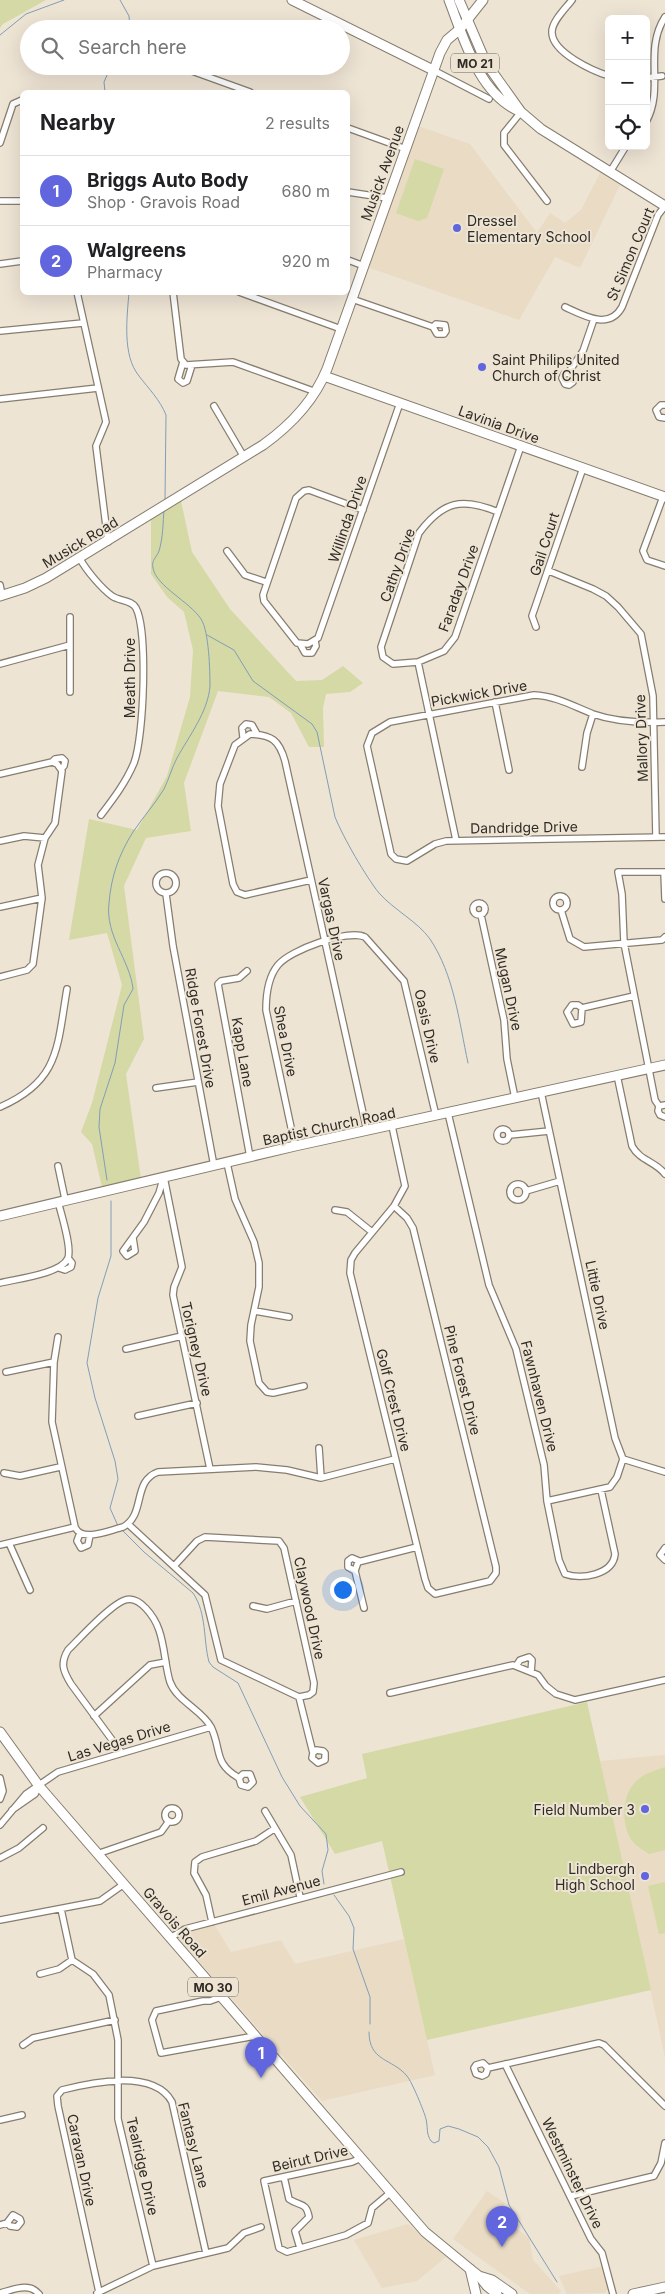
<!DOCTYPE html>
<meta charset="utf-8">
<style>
:root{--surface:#fff;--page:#f6f6f6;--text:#202124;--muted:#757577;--line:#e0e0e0;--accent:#6166df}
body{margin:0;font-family:Inter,sans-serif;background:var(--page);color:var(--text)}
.controls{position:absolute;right:15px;top:15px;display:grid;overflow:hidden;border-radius:8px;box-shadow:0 5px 20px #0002}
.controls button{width:45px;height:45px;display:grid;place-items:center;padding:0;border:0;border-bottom:1px solid var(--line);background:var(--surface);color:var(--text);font:25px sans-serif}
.you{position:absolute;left:342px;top:1589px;width:18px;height:18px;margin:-12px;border:4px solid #fff;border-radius:50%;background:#1a73e8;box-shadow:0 0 0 8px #1a73e833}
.badge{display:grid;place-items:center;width:32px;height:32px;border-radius:50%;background:var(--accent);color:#fff;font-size:16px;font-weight:700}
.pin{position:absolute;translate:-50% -41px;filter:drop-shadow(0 1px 2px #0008)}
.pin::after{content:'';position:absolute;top:26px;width:18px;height:15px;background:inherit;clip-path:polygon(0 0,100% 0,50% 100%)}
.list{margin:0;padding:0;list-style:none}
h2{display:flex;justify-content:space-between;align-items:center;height:65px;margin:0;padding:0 20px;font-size:21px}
h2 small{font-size:16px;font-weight:400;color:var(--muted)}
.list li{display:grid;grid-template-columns:32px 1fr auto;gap:15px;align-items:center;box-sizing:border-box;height:70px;padding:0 20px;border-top:1px solid var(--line)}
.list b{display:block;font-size:19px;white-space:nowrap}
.list p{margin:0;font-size:16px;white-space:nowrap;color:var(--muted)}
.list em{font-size:16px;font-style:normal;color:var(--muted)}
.icon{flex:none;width:28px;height:28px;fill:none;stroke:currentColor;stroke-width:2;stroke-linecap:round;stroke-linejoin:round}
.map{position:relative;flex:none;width:665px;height:2294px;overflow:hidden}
.search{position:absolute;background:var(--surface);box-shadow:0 5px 20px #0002;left:20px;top:20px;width:330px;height:55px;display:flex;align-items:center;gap:12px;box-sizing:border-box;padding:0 18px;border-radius:28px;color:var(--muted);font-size:19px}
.panel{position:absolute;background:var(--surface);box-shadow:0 5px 20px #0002;left:20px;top:90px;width:330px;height:205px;border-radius:8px}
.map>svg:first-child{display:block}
.built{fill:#e9dbc4}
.green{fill:#d4d9a6}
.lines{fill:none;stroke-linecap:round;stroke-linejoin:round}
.stream{stroke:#819eb6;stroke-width:1}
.street-casing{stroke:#867d6f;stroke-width:8}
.secondary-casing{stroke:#867d6f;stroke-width:11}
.primary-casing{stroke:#867d6f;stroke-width:11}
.street{stroke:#fff;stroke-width:5.5}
.secondary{stroke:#fff;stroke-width:9}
.primary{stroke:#fff;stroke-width:9}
.poi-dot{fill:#6166df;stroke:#eee4d4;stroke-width:2}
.labels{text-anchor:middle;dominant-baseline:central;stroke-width:4;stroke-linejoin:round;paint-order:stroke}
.shield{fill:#eee4d4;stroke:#68625a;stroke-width:1}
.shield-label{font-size:12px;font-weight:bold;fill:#2f2b25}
.street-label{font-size:14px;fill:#2f2b25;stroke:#eee4d4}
.poi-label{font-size:14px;fill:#2f2b25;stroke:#eee4d4;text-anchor:start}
</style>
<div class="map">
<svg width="665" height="2294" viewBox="0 0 665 2294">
<rect width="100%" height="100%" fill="#eee4d4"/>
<path class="built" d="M418,126L470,144L537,233L550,213L565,223L581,210L600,173L620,185L580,268L555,257L519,320L367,267Z
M665,1755V2057L600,1761Z
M214,1924L231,1952L281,1940L295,1964L404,1939L435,2075L322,2101L180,1940L179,1936L182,1934Z
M487,2191L505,2203L498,2215L529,2238L533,2260L561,2291L559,2294H530L453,2239Z
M408,2224L446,2257L417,2281L382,2288L354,2240Z
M604,2266L608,2288L605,2293L567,2294L559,2276Z"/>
<path class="green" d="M0,0H46L3,24L0,28Z
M415,159L444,169L427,218L418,221L396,213Z
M181,501L192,552L230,609L296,681L322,680L343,666L363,683L350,692L326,694L323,708L324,747H309L291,713L269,697L218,691L184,783L191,831L146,838L124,886L144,1039L126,1074L141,1179L102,1187L92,1144L81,1132L92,1103L122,985L107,933L69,940L89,819L137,830L167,776L190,697L193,650L184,612L167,597L151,574V518Z
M587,1702L651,1990L427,2040L382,1841L335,1854L300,1797L367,1778L362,1754Z
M665,1767V1850L649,1854C644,1850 637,1847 633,1842C620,1825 621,1791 640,1778C647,1772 657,1770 665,1767Z
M665,1882V1933L659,1934L648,1886Z"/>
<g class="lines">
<path class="stream" d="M120,0L129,16L130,29
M0,35L26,14L64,0
M105,92L104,82L111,66
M129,292C127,318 122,355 139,376C149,389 160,400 166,415L165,500
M207,635L234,650L253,681L312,724L317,732L335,817C343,837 366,877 379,893C394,910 417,921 430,939C454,975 459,1021 468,1063
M107,1180L99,1127L100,1109L115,1063L124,1005L133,989C130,960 105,936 109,903C111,877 119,854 133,832C143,817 155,804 164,789C169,779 172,767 177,758C189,736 208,712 210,686C210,671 209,631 201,619C190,602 156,586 153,568C151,560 157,557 159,551C163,538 163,523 164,509
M111,1201V1256L98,1298L87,1363L95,1398L115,1461L118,1479L110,1508L118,1526
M121,1529L144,1552L193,1593C207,1614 203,1639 209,1662L213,1667L238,1683L282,1777L300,1806L326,1834L328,1850L322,1871L324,1884
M334,1895L349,1916L354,1928L353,1949L370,1997V2024
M369,2032C369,2062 392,2058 407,2076C412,2082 424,2111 426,2119C428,2127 426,2134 431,2141L434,2143L439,2141L440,2129L448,2126L459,2129L478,2137L488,2147L499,2167L509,2205L557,2282"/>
<defs>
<path id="street" d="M572,0C566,8 551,22 552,33C553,53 593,71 609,76
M178,66L250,92
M433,70L489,99
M646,78L662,76
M521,112L504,133V145L547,201
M646,122C665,88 643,51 665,17
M348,128L406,149
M0,143L13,104L22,100
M610,172L626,146
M348,192L387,198
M0,201H22
M348,260L364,266
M0,264L22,261
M77,292L106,422L96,446L108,542
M173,292L181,359L186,365L233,362L316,392
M239,292L341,329
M352,299L433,327L436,324L445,325L446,331L444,334H437L433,327
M565,307C583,315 609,331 622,307L658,215L665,206
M0,331L83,323
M183,362L178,379L183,383L187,381L192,365
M568,373L574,378L573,382L569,385L565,384L562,378L564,374L568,373L583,351L594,319
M0,399L98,388
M665,405H661L656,410L659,417L665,418
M214,406L244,457
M663,497L643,551L647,560L665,566
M363,510L309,490L304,491L296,498L263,595L264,601L297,643L308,644L318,638L400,403
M498,512C462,497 443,501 419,533L381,647L383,657L393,664L418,662L444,651L455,637L521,446
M227,551L245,575L266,582
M80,559C87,571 101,588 112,596C119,601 132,600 136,608C148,631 144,737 134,763C126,782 114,798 101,815
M549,571L593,589L606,596L618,607L641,634L653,696L656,837
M0,585L2,595
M536,627L532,616L583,468
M300,644L305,653H312L316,646L315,641
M418,662L456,840
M0,664L70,645
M70,692V617
M495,702L509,770
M665,722C640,723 616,722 593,714C573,706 556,696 534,695L390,722L372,733L367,746L391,854L396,859L407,861L435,844L446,841L665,837
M243,737L242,728L246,724L252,725L257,734
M52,762L55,759L62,758L65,761L64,766L61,769
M582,767L587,733L593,714
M0,774L52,762L57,764L62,771L55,823L45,838L38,865L42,898L33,964L27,970L0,977
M0,841L24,836L45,838
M156 883a10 10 0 1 1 20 0a10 10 0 1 1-20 0Z
M311,880L245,895L237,892L233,884L218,806L220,784L235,745L250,734C272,735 279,740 285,761L367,1131
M166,894L173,946L214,1166
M553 903a7 7 0 1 1 14 0a7 7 0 1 1-14 0Z
M473 909a6 6 0 1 1 12 0a6 6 0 1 1-12 0Z
M0,907L42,898
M561,910L570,939L584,947L662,940L665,937
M481,915L504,1020L507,1059L515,1098
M247,971L239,978L221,981L218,984L250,1157
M582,1008L581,1022L573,1024L567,1012L572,1005H578L582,1008L634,996
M617,1075L632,1146C640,1161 655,1161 665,1174
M156,1088L198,1082
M541,1092L615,1438L623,1459L665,1472
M665,1105L659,1106L658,1111L660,1115L665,1117
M659,1106L655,1100L624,943L622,894L618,872H664L665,899
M0,1107C60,1081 57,1047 67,989
M448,1113L489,1285L516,1349L544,1465L547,1501L559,1560L565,1574C581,1580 613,1575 615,1554L601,1490
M392,1126L405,1186L394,1206L355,1253L351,1260L350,1273L425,1579L428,1588L435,1594L490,1581L496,1573V1567L413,1228L407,1218L394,1206
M497 1135a6 6 0 1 1 12 0a6 6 0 1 1-12 0Z
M510,1135L549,1131
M295,1146L266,1010C266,995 268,977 278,965C290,950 348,929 365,937L404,981L436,1116
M227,1163L235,1199L254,1242L259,1263V1287L251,1325L250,1341L259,1383L267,1392L273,1393L304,1386
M58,1166L65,1199
M164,1177L182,1267L174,1287L173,1295L210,1469
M510 1192a8 8 0 1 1 16 0a8 8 0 1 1-16 0Z
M526,1191L560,1181
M335,1210L347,1212L372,1232
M133,1238L135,1251L127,1256L123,1251L144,1222L159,1193L163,1179
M59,1268L65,1270L71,1267L72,1263L68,1258
M0,1283C15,1279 62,1274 68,1258C72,1247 61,1214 58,1201
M255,1311L289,1317
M58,1337L54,1362L52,1422L75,1527C82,1543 110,1530 123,1527C146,1515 132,1481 158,1472L256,1467L287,1470L321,1478L395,1459
M126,1349L182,1336
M6,1372L54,1362
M138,1416L197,1403
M319,1448L321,1478
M4,1473L20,1476L60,1467
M547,1501L610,1487L617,1477L623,1459
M128,1524L205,1595L221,1660L299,1697L313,1753L312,1758L318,1763L325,1760V1753L323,1751L316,1750L313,1753
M80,1533L77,1541L81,1548L88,1545L90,1535
M9,1543L30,1590
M0,1545L75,1527
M665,1548L660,1555L665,1560
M175,1565L197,1541L205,1537L279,1541L284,1548L314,1683L313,1692L309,1695L299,1697
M355,1571L348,1567V1561L352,1558L359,1561
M253,1606L267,1609L296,1601
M364,1608L355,1571L358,1562L417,1547
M516,1666L520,1660L529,1657L532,1660L531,1672
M390,1693L513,1665L538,1675L546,1686L556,1694L575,1700L665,1680
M94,1716L150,1665L166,1662
M121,1752L71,1684C63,1671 60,1663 68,1650C80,1638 110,1605 125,1600C140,1595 155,1618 159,1630C165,1647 165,1666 170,1682C177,1701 202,1710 211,1727C222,1750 213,1763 239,1778L241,1785L248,1787L253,1782L250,1774H243L239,1778
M0,1778L3,1791L0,1799
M165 1815a7 7 0 1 1 14 0a7 7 0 1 1-14 0Z
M12,1810L35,1794L39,1786
M265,1811L291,1855L300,1897
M0,1825L26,1794L58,1772L211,1727
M97,1854L161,1832L169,1821
M0,1858L19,1848L43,1828
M61,1909L72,1960L93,1974L109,1995L118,2040V2119L153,2266
M0,1920L100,1901L124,1884
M212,1922L206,1895L194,1873L195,1862L202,1857L256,1841L274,1829
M170,1938L185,1929L401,1872
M40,1974L59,1969L72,1960
M221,1997L210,2001H203L156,2011L152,2020L161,2053L255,2036
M23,2045L33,2038L115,2020
M505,2064L591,2239L602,2253L613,2294
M488,2068L483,2063L476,2065L474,2068L476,2074L482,2076L486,2074L488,2068L599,2043L604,2045L665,2106
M0,2120L22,2115
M361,2158L352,2162L264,2181L279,2248L287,2252L346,2235L368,2223L372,2208L391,2192
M284,2177L289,2199C300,2207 306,2201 309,2217L295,2231L300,2248
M571,2196L654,2176L661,2163L665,2143
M0,2225L7,2223L10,2226L17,2227L21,2222L20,2219L13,2215L7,2223
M99,2292L58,2106L57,2096L62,2090C92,2082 154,2069 172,2102L206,2253
M0,2293C13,2290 29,2282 39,2294
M97,2293L153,2266L228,2248L244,2233L261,2227"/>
<path id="secondary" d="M292,0L433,70
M324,376L665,497
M0,596L25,588L46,578L263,445C291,425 314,401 327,369L440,53L447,40L460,29L483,0
M0,1216L295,1146L665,1065
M470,2269L476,2294
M633,2294L665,2287"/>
<path id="primary" d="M449,0C464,39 479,95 521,112
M459,0L486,63L521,112L541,129L665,206
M0,1732L39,1786L425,2232L470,2269L479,2276L492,2280L512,2294
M479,2276L487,2286L497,2294"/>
</defs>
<use href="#street" class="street-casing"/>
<use href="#secondary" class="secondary-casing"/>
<use href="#primary" class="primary-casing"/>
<use href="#street" class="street"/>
<use href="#secondary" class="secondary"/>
<use href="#primary" class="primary"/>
</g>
<g class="poi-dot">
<circle cx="457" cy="228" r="5"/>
<circle cx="482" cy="367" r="5"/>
<circle cx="645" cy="1809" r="5"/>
<circle cx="645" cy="1876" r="5"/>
</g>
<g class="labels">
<g class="shield">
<rect x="451" y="53.5" width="48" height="19" rx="4"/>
<rect x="188" y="1977.5" width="50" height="19" rx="4"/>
</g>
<g class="shield-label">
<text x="475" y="63">MO 21</text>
<text x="213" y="1987">MO 30</text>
</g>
<g class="street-label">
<text transform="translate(382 173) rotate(-70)">Musick Avenue</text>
<text transform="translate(630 254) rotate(-67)">St Simon Court</text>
<text transform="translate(499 424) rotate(20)">Lavinia Drive</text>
<text transform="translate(347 519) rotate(-71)">Willinda Drive</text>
<text transform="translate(80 542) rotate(-31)">Musick Road</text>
<text transform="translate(544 544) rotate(-72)">Gail Court</text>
<text transform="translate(397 565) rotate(-70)">Cathy Drive</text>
<text transform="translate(458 588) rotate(-70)">Faraday Drive</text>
<text transform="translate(129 678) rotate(-90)">Meath Drive</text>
<text transform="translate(479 693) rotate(-10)">Pickwick Drive</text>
<text transform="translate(641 738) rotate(-92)">Mallory Drive</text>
<text transform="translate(524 827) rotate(-1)">Dandridge Drive</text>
<text transform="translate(332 919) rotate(78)">Vargas Drive</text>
<text transform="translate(509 989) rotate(78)">Mugan Drive</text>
<text transform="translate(428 1026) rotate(77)">Oasis Drive</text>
<text transform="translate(201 1028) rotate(80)">Ridge Forest Drive</text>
<text transform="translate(286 1041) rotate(79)">Shea Drive</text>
<text transform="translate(243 1052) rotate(80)">Kapp Lane</text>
<text transform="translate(329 1126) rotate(-12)">Baptist Church Road</text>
<text transform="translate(598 1295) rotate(78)">Littie Drive</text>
<text transform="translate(197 1349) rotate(77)">Torigney Drive</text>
<text transform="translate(463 1380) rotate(76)">Pine Forest Drive</text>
<text transform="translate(540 1396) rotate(76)">Fawnhaven Drive</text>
<text transform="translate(394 1400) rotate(76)">Golf Crest Drive</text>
<text transform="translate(310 1608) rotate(78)">Claywood Drive</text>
<text transform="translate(119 1741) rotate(-17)">Las Vegas Drive</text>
<text transform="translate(281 1890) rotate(-15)">Emil Avenue</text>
<text transform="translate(175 1922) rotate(49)">Gravois Road</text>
<text transform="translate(194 2145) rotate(76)">Fantasy Lane</text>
<text transform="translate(310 2158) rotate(-13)">Beirut Drive</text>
<text transform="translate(82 2160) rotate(78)">Caravan Drive</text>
<text transform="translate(143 2166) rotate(77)">Tealridge Drive</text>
<text transform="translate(573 2173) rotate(64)">Westminster Drive</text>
</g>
<g class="poi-label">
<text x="467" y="220">Dressel<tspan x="467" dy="16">Elementary School</tspan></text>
<text x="492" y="359">Saint Philips United<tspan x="492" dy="16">Church of Christ</tspan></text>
<text x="635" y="1809" text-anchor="end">Field Number 3</text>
<text x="635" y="1868" text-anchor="end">Lindbergh<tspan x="635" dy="16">High School</tspan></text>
</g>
</g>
</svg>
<div class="controls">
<button>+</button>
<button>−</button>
<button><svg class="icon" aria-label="locate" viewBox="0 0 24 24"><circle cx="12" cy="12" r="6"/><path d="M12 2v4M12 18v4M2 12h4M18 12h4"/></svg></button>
</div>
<div class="you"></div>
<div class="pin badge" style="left:261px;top:2078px">1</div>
<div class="pin badge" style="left:502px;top:2247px">2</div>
<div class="search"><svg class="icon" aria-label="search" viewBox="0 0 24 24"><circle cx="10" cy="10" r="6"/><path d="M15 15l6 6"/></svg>Search here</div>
<section class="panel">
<h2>Nearby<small>2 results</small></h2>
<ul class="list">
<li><span class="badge">1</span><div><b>Briggs Auto Body</b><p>Shop · Gravois Road</p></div><em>680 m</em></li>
<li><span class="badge">2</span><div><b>Walgreens</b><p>Pharmacy</p></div><em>920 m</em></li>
</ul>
</section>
</div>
